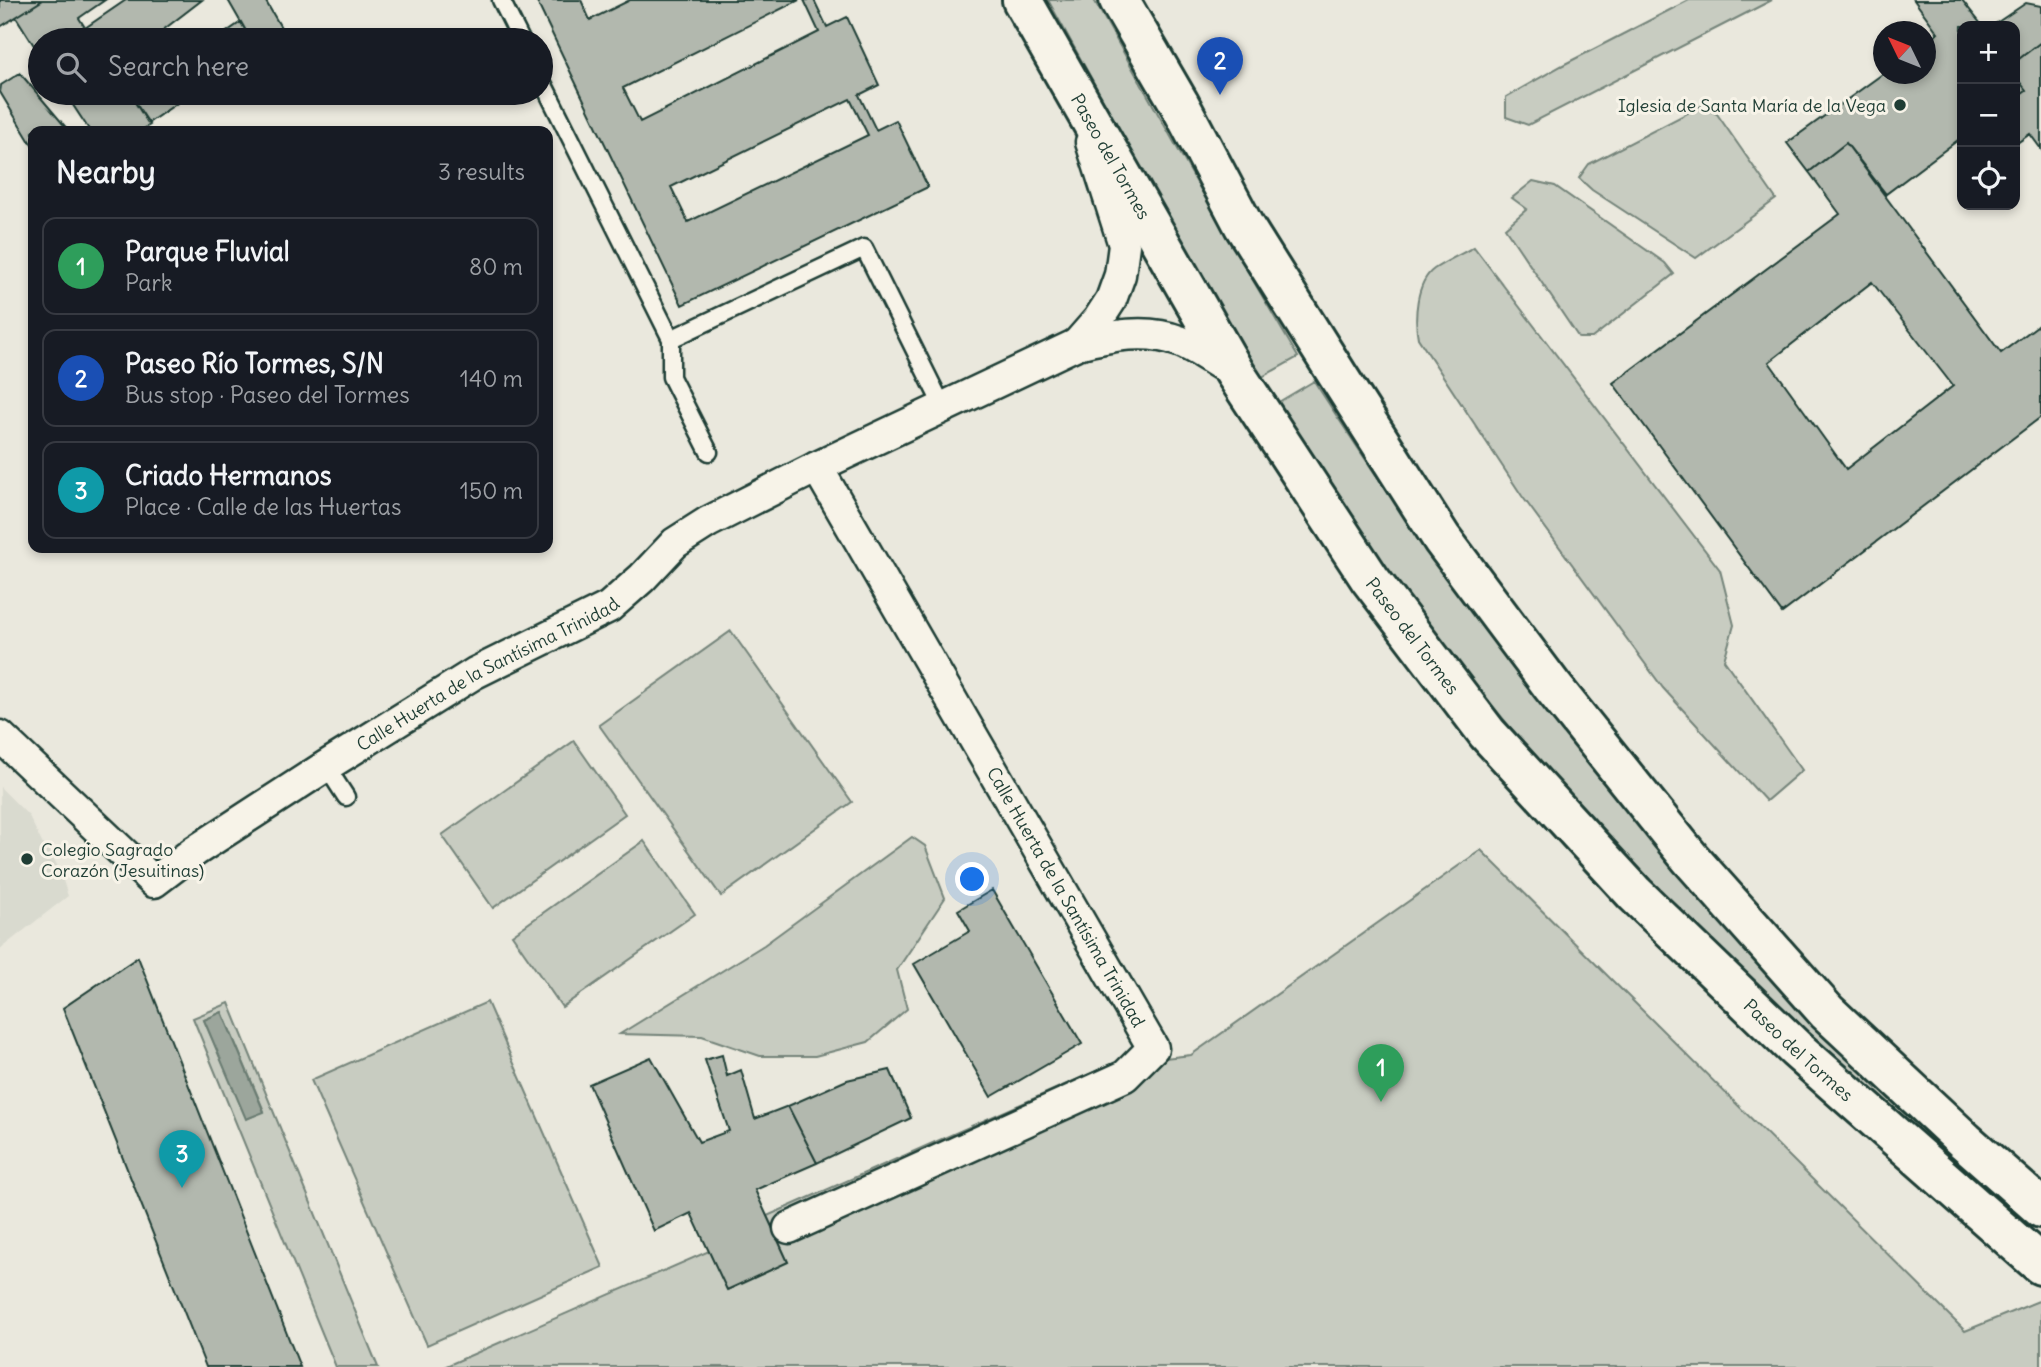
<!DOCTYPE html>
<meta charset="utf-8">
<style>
:root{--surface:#171b24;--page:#20242c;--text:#f1f3f6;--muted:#9ea1a6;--line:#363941;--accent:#db2777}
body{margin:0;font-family:Delius,sans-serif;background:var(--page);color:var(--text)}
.controls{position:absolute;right:21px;top:21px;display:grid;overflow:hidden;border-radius:14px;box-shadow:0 4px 10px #0003}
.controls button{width:63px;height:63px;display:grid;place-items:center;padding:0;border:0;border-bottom:2px solid var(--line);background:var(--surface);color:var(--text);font:35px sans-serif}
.compass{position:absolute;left:1873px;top:21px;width:63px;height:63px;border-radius:50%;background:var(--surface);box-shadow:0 4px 10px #0003;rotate:313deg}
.you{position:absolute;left:973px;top:880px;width:24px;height:24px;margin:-18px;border:5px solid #fff;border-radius:50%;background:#1a73e8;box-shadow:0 0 0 10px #1a73e833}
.badge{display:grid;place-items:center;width:46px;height:46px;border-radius:50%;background:var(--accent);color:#fff;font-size:23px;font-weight:700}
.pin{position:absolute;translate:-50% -58px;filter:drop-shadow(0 2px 4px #0008)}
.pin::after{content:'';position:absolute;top:37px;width:24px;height:21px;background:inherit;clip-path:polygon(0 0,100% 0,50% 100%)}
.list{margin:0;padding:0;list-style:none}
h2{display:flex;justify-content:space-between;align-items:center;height:91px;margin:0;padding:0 28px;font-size:30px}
h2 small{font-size:23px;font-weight:400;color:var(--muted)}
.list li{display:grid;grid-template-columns:46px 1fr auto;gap:21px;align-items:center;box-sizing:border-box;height:98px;margin:0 14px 14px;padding:0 14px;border:2px solid var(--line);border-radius:14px}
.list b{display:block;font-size:26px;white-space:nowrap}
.list p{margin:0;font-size:23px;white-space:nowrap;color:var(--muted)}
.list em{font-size:23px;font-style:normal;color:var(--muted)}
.icon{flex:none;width:38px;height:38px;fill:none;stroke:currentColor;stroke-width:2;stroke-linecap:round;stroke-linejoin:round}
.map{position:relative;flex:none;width:2041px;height:1367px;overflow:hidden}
.search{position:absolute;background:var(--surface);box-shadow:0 4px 10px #0003;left:28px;top:28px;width:525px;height:77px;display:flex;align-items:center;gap:18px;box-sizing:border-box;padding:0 24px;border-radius:38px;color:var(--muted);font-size:26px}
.panel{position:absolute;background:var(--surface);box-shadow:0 4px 10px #0003;left:28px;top:126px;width:525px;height:427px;border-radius:14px}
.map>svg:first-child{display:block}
.built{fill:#d9dacf}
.green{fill:#c8ccc1;stroke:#74847a;stroke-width:2;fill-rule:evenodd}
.water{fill:#9ca69c;stroke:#6a7c72;stroke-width:2}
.building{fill:#b2b8ae;stroke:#1f3d34;stroke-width:2;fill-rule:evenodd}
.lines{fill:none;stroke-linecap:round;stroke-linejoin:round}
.service-casing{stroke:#1f3d34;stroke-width:21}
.minor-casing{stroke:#1f3d34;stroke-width:35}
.trunk-casing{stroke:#1f3d34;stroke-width:44}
.service{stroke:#f7f3e8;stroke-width:16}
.minor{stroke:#f7f3e8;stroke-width:30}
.trunk{stroke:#f7f3e8;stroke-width:38}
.poi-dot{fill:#1f3d34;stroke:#f7f3e8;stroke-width:2.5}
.labels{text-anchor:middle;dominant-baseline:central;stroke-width:6;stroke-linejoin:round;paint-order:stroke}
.poi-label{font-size:18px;fill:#1f3d34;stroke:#f7f3e8;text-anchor:end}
.street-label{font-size:18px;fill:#1f3d34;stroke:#f7f3e8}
</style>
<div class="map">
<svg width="2041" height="1367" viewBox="0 0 2041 1367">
<rect width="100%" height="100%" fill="#eae8dd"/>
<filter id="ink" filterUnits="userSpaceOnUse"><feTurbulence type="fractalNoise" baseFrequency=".0143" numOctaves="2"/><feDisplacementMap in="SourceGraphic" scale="14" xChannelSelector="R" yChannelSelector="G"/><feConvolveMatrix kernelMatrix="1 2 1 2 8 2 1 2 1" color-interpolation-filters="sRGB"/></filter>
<g filter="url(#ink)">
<path class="built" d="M0,787L29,816L44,847L47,846L60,871L68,896L0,949Z"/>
<path class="green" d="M1048,0H1094L1224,231L1298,357L1262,377L1186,250Z
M1689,0H1772L1528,125L1506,117V97L1561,66Z
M1701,106L1717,114L1776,199L1696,258L1592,190L1579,178L1589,164Z
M1533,181L1555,186L1665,263L1674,274L1592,338H1579L1505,228L1527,209L1512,198Z
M1474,247L1720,570L1734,625L1724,660L1802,770L1766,801L1663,688L1522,496L1418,338C1414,318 1416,282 1434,269C1446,261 1461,254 1474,247Z
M1314,381C1441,578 1582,767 1739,941C1783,990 1826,1039 1873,1084C1896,1106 1920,1127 1944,1149L1939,1152C1862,1082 1785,1012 1711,940C1666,897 1622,854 1580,808C1467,683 1367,546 1277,403Z
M731,631L852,802L721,896L599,725Z
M574,741L625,814L493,908L442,835Z
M912,837L925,846L945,898L897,970L907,1009L868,1042L815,1056H760L702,1036L620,1034L764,945Z
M644,841L695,914L562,1007L512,935Z
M1481,850L1965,1331L2041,1300V1367H444L709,1251L728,1290L788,1262L767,1216L1112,1064L1191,1055Z
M487,1002L603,1267L427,1345L311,1080Z
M229,1003L378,1367H336L193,1018ZM222,1012L264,1111L247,1119L204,1020Z"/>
<path class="water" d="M222,1012L264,1112L246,1119L204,1020Z"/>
<path class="building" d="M0,0H43L0,27Z
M43,0H105L79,18L93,40H40V55L16,17Z
M126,0H202L150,40H93L85,28Z
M228,0H265L283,31L268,40H251Z
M536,0H581L590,20L630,0H799L623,88L640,122L819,32L804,0H814L827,27L847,17L879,85L859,95L876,130L896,120L928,187L682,305ZM850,99L868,135L688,222L671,187Z
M1914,0H1962L1981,24L1992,26L2026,3L2041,6V42L2015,62V26H1962V137L1886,194L1846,143L1809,172L1787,143L1884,73L1926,74V42L1938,33Z
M241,22L251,40H215Z
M2041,42V149L2030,134L2017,143L2015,140V98L2026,90L2015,76V62Z
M20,73L69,131H33V147L0,92L1,85Z
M2015,76L2026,90L2015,98Z
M65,93H129L150,125L140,131H90Z
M143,93H192L148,123L133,99Z
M1846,143L2001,353L2041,323V417L1782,613L1613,383L1840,214L1809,172ZM1872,282L1953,386L1846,469L1769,362Z
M992,890L1082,1044L991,1097L914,964L970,931L958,910Z
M138,957L300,1367H206L63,1008Z
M722,1055L727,1076L741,1070L755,1119L788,1106L817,1163L755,1190L788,1262L727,1290L691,1213L654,1231L589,1084L651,1057L699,1142L729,1131L705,1060Z
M890,1070L911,1118L817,1163L788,1106L847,1080Z"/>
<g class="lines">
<defs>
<path id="service" d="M501,0L521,40
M541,79L671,339L864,248L943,407
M671,339V377L709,452
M326,766L346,797"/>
<g id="minor">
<path d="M1077,344L1098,320L1111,300L1120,275L1124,245L1091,142"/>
<path id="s1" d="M0,736L154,882L195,851L326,766L475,673L609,607L642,578L675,543L708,522L817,467L1077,344C1110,336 1146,328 1179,341C1196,347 1218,364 1235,373"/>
<path d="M789,1228L1125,1076L1153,1048L817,467"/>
</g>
<g id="trunk">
<path id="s2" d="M1022,0L1235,373L1370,579L1487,733L1635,894L1796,1049L2041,1265"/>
<path d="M1119,0L1179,103L1244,226L1340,379L1442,539L1552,686L1690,858L1827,1012L1965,1141L2041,1208"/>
</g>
</defs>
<use href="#service" class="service-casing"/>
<use href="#minor" class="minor-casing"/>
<use href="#trunk" class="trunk-casing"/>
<use href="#service" class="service"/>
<use href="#minor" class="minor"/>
<use href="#trunk" class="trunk"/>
</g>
</g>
<g class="poi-dot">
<circle cx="1900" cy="105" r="7"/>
<circle cx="27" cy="859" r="7"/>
</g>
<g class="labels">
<g class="poi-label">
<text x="1886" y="105">Iglesia de Santa María de la Vega</text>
<text x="41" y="849" text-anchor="start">Colegio Sagrado<tspan x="41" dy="21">Corazón (Jesuitinas)</tspan></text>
</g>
<g class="street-label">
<text stroke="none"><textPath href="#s2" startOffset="180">Paseo del Tormes</textPath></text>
<text stroke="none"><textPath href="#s2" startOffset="747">Paseo del Tormes</textPath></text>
<text stroke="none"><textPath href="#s1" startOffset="606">Calle Huerta de la Santísima Trinidad</textPath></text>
<text transform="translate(1066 897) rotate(60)">Calle Huerta de la Santísima Trinidad</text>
<text stroke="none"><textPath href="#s2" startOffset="1314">Paseo del Tormes</textPath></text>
</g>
</g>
</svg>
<div class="controls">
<button>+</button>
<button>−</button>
<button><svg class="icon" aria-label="locate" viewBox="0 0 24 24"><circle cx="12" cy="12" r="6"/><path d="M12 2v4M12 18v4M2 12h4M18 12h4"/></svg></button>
</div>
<svg class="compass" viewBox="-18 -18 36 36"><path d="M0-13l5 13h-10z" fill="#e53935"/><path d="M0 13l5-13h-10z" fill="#9ea1a6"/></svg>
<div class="you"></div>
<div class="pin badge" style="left:1381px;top:1102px;background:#2e9e5b">1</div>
<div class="pin badge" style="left:1220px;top:95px;background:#1a4fb4">2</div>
<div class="pin badge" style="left:182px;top:1188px;background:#0f9aa8">3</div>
<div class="search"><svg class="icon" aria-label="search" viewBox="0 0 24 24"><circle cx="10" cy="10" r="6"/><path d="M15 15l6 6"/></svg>Search here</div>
<section class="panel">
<h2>Nearby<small>3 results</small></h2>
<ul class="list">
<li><span class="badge" style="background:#2e9e5b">1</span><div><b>Parque Fluvial</b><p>Park</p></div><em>80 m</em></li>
<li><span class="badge" style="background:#1a4fb4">2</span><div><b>Paseo Río Tormes, S/N</b><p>Bus stop · Paseo del Tormes</p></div><em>140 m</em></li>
<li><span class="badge" style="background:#0f9aa8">3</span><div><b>Criado Hermanos</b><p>Place · Calle de las Huertas</p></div><em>150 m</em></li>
</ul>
</section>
</div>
